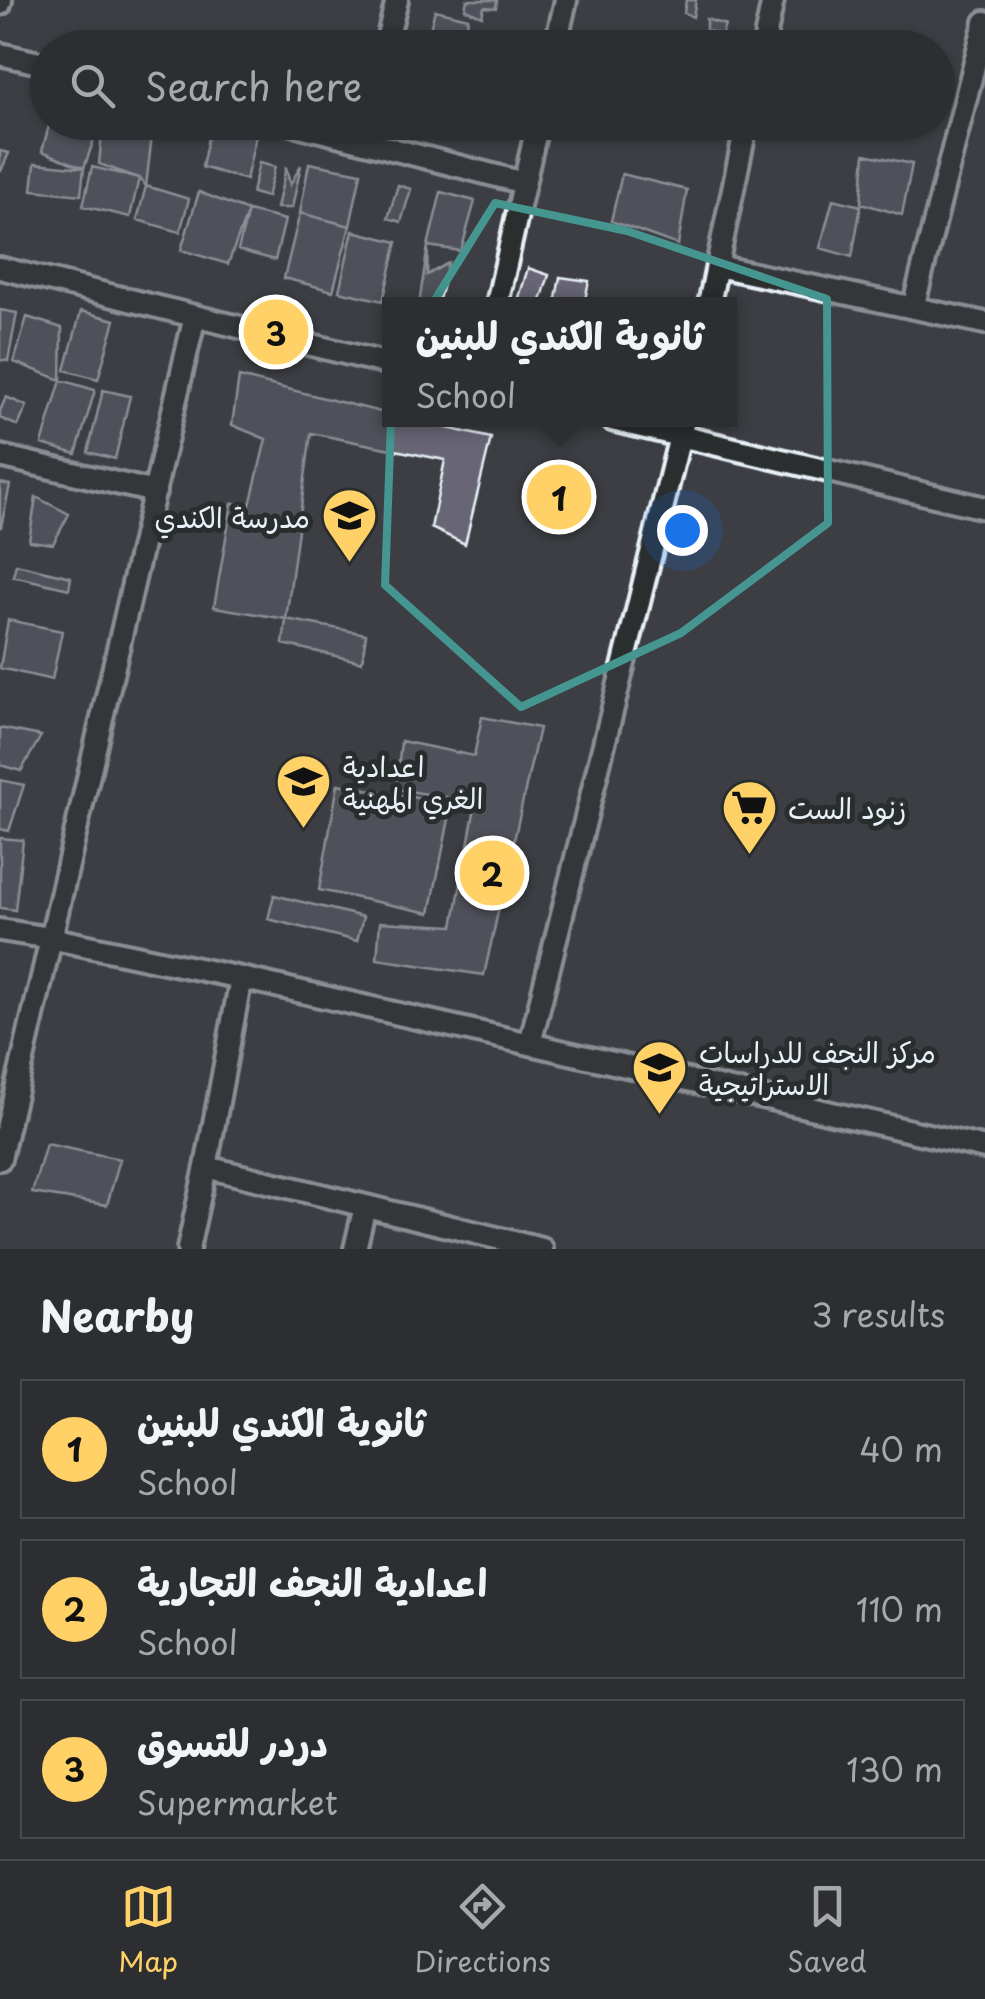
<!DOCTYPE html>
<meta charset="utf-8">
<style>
:root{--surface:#2d2e32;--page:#35363a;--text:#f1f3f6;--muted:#a7a8ac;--line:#484a4d;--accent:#ffd166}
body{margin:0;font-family:"Playpen Sans","Playpen Sans Arabic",sans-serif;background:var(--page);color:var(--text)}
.you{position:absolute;left:682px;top:530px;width:35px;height:35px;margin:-25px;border:8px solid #fff;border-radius:50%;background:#1a73e8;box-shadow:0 0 0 15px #1a73e833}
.badge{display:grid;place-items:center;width:65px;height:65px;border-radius:50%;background:var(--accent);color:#111;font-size:32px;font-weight:700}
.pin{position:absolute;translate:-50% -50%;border:5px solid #fff;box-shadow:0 2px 10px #0006}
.popup{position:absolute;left:382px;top:297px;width:355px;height:130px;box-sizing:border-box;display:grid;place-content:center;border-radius:0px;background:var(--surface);filter:drop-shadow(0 2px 8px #0005);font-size:32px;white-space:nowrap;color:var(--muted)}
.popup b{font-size:38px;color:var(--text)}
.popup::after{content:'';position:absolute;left:50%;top:100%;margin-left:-20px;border:20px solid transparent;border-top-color:var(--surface)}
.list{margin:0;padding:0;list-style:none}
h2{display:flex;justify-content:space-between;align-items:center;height:130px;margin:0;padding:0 40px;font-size:42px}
h2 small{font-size:32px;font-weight:400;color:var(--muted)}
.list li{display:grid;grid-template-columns:65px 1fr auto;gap:30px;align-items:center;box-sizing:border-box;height:140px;margin:0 20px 20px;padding:0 20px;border:2px solid var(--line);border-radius:0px}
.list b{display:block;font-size:38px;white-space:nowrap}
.list p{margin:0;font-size:32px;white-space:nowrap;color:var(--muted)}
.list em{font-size:32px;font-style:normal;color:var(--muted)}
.icon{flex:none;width:55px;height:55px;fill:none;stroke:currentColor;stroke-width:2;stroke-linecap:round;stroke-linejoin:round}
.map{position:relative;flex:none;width:985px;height:1249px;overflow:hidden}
.search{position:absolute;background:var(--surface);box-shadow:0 2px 8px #0004;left:30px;right:30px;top:30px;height:110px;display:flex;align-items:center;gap:25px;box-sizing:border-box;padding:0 35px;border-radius:55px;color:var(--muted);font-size:38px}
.sheet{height:610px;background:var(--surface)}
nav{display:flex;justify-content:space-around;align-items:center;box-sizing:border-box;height:140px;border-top:2px solid var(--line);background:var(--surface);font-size:28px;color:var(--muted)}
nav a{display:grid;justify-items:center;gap:5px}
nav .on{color:var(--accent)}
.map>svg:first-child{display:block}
.building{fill:#676675;stroke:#e8f1f8;stroke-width:2.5}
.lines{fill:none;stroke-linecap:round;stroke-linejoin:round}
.minor-casing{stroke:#e8f1f8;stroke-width:28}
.minor{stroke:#2a2d2e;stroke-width:20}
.marked{fill:none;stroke:#459590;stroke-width:8;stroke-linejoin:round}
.labels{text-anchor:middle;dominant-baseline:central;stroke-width:10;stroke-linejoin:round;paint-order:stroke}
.poi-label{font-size:28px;fill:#e8f1f8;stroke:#2a2d2e;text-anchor:start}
</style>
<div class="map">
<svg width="985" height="1249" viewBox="0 0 985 1249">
<rect width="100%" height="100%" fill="#3c3e43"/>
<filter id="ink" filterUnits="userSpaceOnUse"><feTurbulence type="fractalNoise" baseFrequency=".01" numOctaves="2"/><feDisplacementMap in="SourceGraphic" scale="20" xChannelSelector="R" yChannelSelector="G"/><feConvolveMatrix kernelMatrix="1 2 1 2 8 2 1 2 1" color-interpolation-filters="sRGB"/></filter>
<g filter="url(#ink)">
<path class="building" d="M467,0H497L496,8L484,7L482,16L465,9Z
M686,0H696L693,17L684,13Z
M435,10L468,18L466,32H460L457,48H425Z
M706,19L725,25L722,35L706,30Z
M512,27L534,32L531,48H507Z
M50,122H100L84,168L42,151Z
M103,122H138L153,127L146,186L139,178L99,164Z
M211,122H223L257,131L246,180L202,167Z
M0,151L9,153L1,171H0Z
M865,154L912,164L902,215L861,203Z
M35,163L84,168L81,195L32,190Z
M259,163L275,167L267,197L252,193Z
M309,163L361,173L350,226L300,213Z
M301,165L292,208H277L286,167L290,185Z
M92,167L139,178L130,217L83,206Z
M622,174L687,190L678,245L611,221Z
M398,185L411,189L401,222L388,218Z
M146,186L189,199L180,232L137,220Z
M199,192L248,211L228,264L181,250Z
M441,192L475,201L461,251L428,246Z
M833,199L861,206L852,257L820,248Z
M248,211L285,220L275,260L238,250Z
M300,213L350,226L333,291L284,278Z
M353,231L397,242L383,301L339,291Z
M428,246L427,275L448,263L438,304H419Z
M528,268L549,275L540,304H517Z
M560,277L589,281L584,304H555Z
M0,310L17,313L8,361L0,360Z
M81,311L115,320L98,379L65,370Z
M27,317L62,328L61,380L14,362Z
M239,377L389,414V420H412L491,438L465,544L431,528L445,460L311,433L286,619L214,607L232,503L250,505L266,439L232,425Z
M61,380L95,390L76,454L42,444Z
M103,390L130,396L115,459L88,452Z
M6,397L27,406L18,426L0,418V411Z
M0,483L10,485L1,527H0Z
M36,497L69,514L53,544L29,541Z
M16,564L71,577L69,589L13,576Z
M286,619L366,634L362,662L283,644Z
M8,620L62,631L52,680L0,668Z
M482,717L539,728L484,975L377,959L380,922L453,926L476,802L396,789L401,741L474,756Z
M0,728L41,736L21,771L0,765Z
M0,780L24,785L9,831L0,829Z
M338,784L452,804L430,913L319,890Z
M0,838L23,840L15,910L0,908Z
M274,895L363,917L357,941L268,919Z
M46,1144L120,1159L107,1205L32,1193Z"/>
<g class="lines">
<defs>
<path id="minor" d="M0,4L1,0
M385,48L397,0
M555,48L566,0
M763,48L773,0
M0,54L48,65
M284,122L361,141L366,122
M361,141L524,183
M717,266L985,323
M0,268L389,364
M497,304L538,122
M709,304L747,122
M913,308L985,22
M612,420L985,508
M0,456L155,492
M0,930L50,938L241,978L985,1148
M530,1044L684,420
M0,1159L195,316
M206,1167L542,1249
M188,1249L206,1167L241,978
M355,1249L365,1206"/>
</defs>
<use href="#minor" class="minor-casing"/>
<use href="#minor" class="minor"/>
</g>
</g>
<path d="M0 0H985V1249H0ZM495,203L627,231L827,299L828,523L681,633L521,707L385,585L393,367Z" fill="#3c3e43" fill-opacity=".55" fill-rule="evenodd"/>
<path class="marked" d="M495,203L627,231L827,299L828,523L681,633L521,707L385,585L393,367Z"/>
<defs>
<symbol id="school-pin" viewBox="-11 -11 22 30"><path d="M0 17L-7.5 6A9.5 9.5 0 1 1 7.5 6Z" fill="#ffd166" stroke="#2a2d2e"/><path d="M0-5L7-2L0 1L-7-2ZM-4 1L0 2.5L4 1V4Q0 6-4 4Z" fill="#111"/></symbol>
<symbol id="supermarket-pin" viewBox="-11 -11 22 30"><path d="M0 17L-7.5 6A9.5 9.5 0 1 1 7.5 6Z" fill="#ffd166" stroke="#2a2d2e"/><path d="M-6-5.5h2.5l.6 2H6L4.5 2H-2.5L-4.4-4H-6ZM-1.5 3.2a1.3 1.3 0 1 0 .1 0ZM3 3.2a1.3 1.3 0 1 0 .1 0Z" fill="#111"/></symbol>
</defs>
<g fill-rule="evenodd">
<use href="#school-pin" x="318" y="484" width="63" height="86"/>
<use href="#school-pin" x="272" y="750" width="63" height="86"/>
<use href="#supermarket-pin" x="718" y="776" width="63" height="86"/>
<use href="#school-pin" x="628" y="1036" width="63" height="86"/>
</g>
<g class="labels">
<g class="poi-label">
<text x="310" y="516" text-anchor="end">مدرسة الكندي</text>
<text x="343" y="765">اعدادية<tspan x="343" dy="32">الغري المهنية</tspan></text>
<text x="788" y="807">زنود الست</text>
<text x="699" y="1051">مركز النجف للدراسات<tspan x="699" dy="32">الاستراتيجية</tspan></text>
</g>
</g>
</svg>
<div class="you"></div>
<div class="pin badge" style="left:559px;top:497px">1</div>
<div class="popup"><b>ثانوية الكندي للبنين</b>School</div>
<div class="pin badge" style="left:492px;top:873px">2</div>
<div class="pin badge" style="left:276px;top:332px">3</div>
<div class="search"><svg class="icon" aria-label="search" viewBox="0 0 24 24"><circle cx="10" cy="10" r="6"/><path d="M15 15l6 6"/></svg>Search here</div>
</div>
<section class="sheet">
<h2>Nearby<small>3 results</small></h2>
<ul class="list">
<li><span class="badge">1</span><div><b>ثانوية الكندي للبنين</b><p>School</p></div><em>40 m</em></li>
<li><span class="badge">2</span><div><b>اعدادية النجف التجارية</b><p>School</p></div><em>110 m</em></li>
<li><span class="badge">3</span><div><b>دردر للتسوق</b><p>Supermarket</p></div><em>130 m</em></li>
</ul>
</section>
<nav>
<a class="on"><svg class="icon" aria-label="map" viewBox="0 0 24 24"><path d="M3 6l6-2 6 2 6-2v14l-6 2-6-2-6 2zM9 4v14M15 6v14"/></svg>Map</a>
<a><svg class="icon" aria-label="directions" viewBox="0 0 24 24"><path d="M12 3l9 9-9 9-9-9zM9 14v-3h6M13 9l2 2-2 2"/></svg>Directions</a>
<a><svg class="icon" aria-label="saved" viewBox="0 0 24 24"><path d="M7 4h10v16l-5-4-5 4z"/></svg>Saved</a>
</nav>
